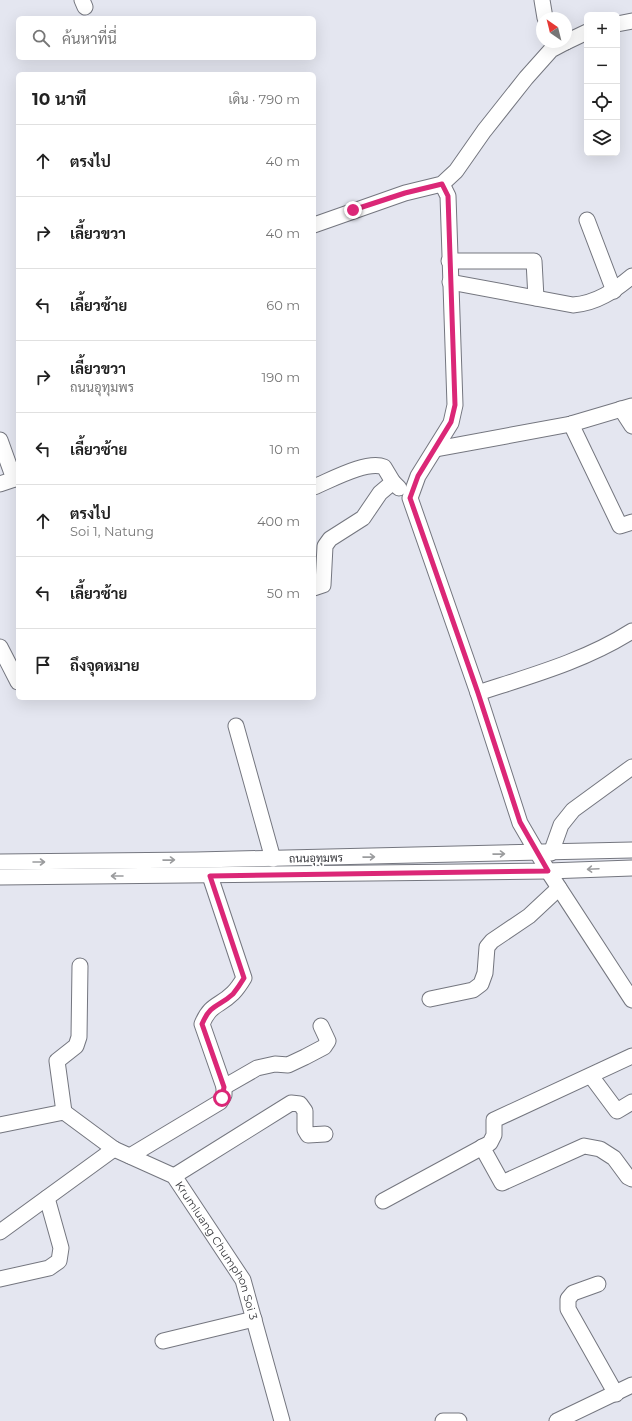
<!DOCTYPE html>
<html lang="th">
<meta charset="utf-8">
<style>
:root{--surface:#fff;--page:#f6f6f6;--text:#222;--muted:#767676;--line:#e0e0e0}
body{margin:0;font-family:Montserrat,Sarabun,sans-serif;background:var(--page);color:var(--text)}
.controls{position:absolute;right:12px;top:12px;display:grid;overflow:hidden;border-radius:6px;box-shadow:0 4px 16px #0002}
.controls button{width:36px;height:36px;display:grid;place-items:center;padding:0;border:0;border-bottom:1px solid var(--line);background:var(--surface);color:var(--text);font:20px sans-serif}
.compass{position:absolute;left:536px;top:12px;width:36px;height:36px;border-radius:50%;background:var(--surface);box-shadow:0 4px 16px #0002;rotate:325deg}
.stop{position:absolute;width:12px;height:12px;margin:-9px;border:3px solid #db2777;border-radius:50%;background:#fff}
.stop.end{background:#db2777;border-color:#fff;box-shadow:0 1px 4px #0008}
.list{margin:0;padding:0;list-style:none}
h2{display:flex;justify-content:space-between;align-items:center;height:52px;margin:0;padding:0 16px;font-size:17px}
h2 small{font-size:13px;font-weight:400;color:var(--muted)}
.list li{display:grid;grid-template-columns:26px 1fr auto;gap:12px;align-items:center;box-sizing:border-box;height:72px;padding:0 16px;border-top:1px solid var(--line)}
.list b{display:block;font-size:15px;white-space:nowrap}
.list p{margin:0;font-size:13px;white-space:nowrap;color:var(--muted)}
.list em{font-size:13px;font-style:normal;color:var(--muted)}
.icon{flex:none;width:22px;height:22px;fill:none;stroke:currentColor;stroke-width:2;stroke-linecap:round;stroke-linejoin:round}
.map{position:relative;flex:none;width:632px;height:1421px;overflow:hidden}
.search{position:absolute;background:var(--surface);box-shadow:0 4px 16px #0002;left:16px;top:16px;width:300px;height:44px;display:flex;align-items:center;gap:10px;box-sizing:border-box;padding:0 14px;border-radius:6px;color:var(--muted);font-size:15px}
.panel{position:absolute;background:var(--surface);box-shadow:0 4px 16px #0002;left:16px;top:72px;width:300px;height:628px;border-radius:6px}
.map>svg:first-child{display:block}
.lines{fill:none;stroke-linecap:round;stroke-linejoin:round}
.minor-casing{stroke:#74767f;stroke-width:17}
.minor{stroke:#fff;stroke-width:15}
.oneway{stroke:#9b9c9e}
.route{stroke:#db2777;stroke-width:5}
.labels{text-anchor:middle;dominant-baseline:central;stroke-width:3.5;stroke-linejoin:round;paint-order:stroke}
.street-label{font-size:11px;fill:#37383c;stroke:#fff}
</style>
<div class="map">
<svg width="632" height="1421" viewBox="0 0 632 1421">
<rect width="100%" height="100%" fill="#e4e6f0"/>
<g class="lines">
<defs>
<g id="minor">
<path d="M82,0L85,7"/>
<path d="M542,0L545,18"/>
<path d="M617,24L632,21"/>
<path d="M566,42L587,32"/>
<path d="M442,184L448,196L455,405L451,423L418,476L410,498L478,693L520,823L548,871L632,1000"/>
<path d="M587,220L614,291"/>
<path d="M314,225L405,193L442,184L456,171L484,131L526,78L551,50L566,42"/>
<path d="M449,261H534L536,298"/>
<path d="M450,282L573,305C597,303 614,291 632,276"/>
<path d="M621,409L632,426"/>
<path d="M571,424L620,526L632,522"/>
<path d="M0,440L14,479"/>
<path d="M436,449L571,424L632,406"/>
<path d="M0,484L18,478"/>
<path d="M314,487C331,480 367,460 384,467L393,482L399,488"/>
<path d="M314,588L323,585L325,546L330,539L363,518L380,493L393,482"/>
<path d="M0,647L18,682"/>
<path d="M478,693C530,676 585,661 632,631"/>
<path d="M236,726L273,859"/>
<path d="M551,853L561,825L573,810L632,767"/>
<path d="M0,862L196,860L632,850"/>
<path d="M0,877L548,871L632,868"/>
<path d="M430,999L473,990L481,984L485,973L487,947L492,941L529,916L559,888"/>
<path d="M591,1076L617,1111L632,1102"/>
<path d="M224,1087L257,1068L275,1064L288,1065L305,1057L324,1047L328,1041L321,1026"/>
<path d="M64,1112L57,1061L76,1046L79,1037L80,966"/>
<path id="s1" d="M0,1125L64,1112L114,1149L174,1176L243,1280L282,1421"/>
<path d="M482,1147L502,1183L584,1146L600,1149L614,1158L628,1177L632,1179"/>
<path d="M130,1156L220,1102L224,1095V1087L202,1024C211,1003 219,1007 233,993C237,989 241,983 244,978L210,876"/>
<path d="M174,1176L291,1103L300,1104L305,1111V1130L308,1135L325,1134"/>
<path d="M383,1201L490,1143L494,1135V1120L632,1056"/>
<path d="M0,1232L114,1149"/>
<path d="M0,1279L49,1268L59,1261L61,1248L47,1198"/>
<path d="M598,1284L573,1293L568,1299V1309L616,1394"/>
<path d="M163,1341L254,1319"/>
<path d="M443,1421H459"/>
<path d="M557,1421L632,1385"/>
</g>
</defs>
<use href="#minor" class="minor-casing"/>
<use href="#minor" class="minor"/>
</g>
<defs><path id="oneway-shaft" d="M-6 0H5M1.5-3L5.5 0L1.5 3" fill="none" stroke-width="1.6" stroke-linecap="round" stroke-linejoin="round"/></defs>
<g class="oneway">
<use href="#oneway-shaft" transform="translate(499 854) rotate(-1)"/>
<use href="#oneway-shaft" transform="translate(369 857) rotate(-1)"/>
<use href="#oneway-shaft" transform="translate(169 860) rotate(-1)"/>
<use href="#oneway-shaft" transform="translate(39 862)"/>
<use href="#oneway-shaft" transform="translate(593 869) rotate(177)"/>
<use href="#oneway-shaft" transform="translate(117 876) rotate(180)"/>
</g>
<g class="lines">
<path class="route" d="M222,1098L224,1087L202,1024C211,1003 219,1007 233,994C237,989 241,983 244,978L210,876L548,871L520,822L478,693L410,498L418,476L451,422L455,405L448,196L442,184L405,193L353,210"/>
</g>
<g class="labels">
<g class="street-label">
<text transform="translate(316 858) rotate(-1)">ถนนอุทุมพร</text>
<text stroke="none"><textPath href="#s1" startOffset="280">Krumluang Chumphon Soi 3</textPath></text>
</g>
</g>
</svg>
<div class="controls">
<button>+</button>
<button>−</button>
<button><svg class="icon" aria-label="locate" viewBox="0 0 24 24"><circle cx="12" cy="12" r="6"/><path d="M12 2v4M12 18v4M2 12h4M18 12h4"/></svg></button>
<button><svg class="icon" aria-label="layers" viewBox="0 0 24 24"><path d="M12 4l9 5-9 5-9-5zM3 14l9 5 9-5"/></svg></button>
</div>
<svg class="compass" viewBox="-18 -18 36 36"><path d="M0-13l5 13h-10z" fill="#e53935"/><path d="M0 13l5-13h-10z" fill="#767676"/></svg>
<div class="stop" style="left:222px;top:1098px"></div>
<div class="stop end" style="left:353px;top:210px"></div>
<div class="search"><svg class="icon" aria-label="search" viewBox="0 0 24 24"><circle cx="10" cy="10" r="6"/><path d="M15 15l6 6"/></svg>ค้นหาที่นี่</div>
<section class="panel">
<h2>10 นาที<small>เดิน · 790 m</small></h2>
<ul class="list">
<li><svg class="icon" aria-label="ahead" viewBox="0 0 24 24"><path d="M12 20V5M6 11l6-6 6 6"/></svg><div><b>ตรงไป</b></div><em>40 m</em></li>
<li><svg class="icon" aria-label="right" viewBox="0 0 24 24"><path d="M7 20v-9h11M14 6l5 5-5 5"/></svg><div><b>เลี้ยวขวา</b></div><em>40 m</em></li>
<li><svg class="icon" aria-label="left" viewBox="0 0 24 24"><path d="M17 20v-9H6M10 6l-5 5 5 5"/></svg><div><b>เลี้ยวซ้าย</b></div><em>60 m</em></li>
<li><svg class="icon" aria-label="right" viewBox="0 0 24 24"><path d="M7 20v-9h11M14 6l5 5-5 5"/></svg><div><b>เลี้ยวขวา</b><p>ถนนอุทุมพร</p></div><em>190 m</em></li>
<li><svg class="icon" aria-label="left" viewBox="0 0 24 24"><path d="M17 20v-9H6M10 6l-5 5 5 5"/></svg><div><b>เลี้ยวซ้าย</b></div><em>10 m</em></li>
<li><svg class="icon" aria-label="ahead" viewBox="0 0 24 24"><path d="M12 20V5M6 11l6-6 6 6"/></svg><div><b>ตรงไป</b><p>Soi 1, Natung</p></div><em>400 m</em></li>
<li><svg class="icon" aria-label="left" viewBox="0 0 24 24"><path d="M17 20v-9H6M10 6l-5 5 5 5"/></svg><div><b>เลี้ยวซ้าย</b></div><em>50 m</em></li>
<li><svg class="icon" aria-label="arrive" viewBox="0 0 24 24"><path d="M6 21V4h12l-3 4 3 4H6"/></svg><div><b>ถึงจุดหมาย</b></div></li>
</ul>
</section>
</div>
